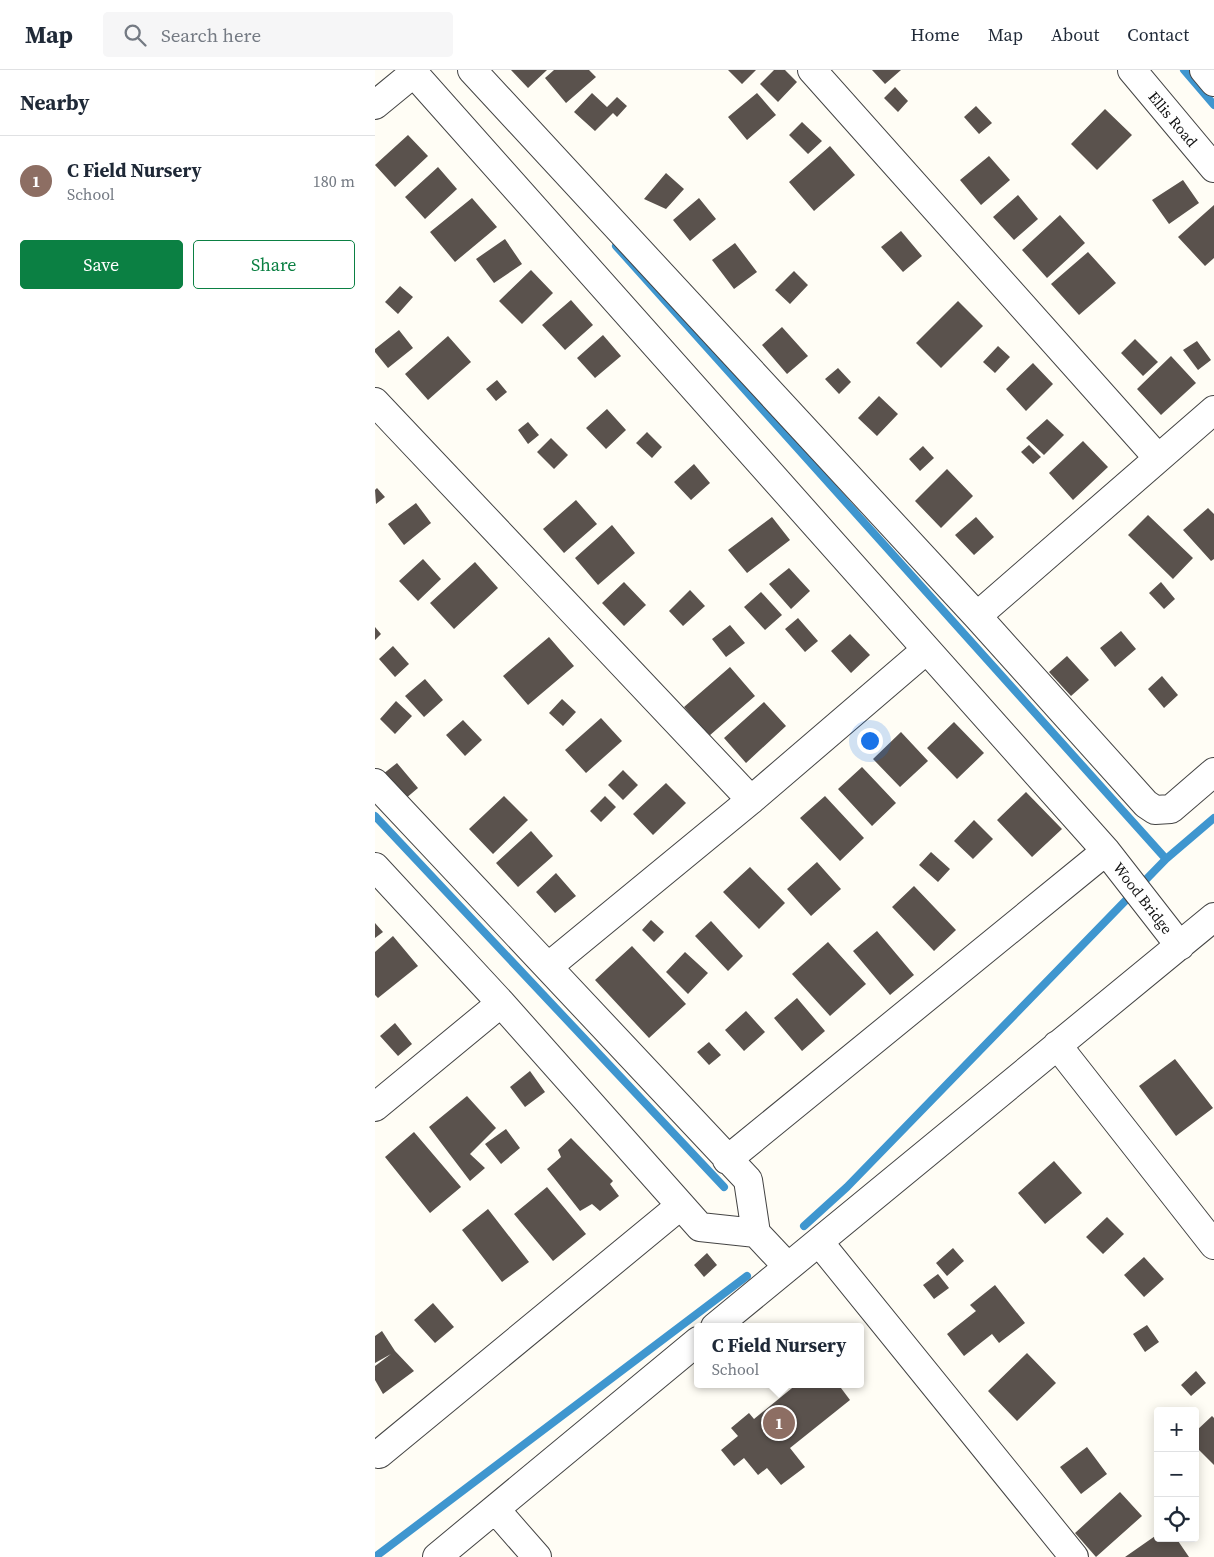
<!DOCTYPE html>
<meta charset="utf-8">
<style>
:root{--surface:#fff;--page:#f6f6f7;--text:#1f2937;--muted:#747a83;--line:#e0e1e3;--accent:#0b8043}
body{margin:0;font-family:"Source Serif 4",serif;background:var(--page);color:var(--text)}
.controls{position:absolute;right:15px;bottom:15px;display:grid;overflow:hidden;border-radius:5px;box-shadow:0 2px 12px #0003}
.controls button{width:45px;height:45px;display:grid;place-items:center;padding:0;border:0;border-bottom:1px solid var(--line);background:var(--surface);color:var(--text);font:25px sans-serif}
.you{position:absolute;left:494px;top:670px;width:18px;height:18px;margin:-12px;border:4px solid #fff;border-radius:50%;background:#1a73e8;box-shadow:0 0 0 8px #1a73e833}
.badge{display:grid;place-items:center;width:32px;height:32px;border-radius:50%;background:var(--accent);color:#fff;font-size:16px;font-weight:700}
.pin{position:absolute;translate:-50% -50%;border:2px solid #fff;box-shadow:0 1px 5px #0006}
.popup{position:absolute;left:319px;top:1253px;width:170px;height:65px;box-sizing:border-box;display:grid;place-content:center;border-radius:5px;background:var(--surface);filter:drop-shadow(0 1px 4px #0005);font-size:16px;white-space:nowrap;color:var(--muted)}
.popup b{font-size:19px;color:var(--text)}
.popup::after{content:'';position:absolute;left:50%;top:100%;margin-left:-10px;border:10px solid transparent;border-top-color:var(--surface)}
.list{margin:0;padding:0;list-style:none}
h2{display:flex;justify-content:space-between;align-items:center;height:65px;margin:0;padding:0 20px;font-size:21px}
h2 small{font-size:16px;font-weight:400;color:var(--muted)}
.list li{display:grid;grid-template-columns:32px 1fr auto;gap:15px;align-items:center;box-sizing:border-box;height:90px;padding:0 20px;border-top:1px solid var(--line)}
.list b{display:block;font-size:19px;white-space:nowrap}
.list p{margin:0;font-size:16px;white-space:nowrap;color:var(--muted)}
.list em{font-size:16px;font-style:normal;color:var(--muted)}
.actions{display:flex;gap:10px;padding:15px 20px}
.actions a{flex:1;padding:11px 0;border:1px solid var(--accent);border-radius:5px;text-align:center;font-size:18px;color:var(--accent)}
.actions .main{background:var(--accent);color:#fff}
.icon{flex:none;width:28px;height:28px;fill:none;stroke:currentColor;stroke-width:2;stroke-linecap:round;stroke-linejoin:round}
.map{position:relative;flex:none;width:839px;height:1487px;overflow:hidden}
header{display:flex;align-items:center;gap:30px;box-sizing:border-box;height:70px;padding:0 25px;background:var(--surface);border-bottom:1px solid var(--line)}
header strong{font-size:24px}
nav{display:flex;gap:28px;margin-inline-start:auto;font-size:18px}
.search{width:350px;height:45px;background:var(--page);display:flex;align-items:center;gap:12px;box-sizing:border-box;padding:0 18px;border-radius:5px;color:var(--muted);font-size:19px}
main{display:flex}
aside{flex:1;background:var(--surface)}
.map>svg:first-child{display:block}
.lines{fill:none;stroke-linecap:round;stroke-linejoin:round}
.stream{stroke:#3f96cf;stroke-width:8}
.building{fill:#5a524d}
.minor-casing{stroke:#444;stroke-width:30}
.minor{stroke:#fff;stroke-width:28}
.labels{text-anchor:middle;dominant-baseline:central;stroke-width:5;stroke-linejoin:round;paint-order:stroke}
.street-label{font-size:15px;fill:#111;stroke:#fff}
</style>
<header>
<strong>Map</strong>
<div class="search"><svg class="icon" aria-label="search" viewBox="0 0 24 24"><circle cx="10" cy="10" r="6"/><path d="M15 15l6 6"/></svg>Search here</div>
<nav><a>Home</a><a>Map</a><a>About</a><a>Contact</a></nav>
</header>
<main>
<aside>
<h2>Nearby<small></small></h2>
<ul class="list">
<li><span class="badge" style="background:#8d6e63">1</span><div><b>C Field Nursery</b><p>School</p></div><em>180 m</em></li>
</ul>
<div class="actions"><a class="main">Save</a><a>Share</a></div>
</aside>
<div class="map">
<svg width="839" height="1487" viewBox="0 0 839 1487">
<rect width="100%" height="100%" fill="#fffdf5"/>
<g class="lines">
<path class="stream" d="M809,0L839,35
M241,176L791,789
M0,746L349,1117
M429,1156L472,1117L791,789L839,748
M0,1487L372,1206"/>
</g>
<path class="building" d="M136,0H172L153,18Z
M179,0H214L221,7L191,33L170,8Z
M353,0H381L367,14Z
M399,0H410L422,12L403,32L385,14Z
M497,0H526L510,14Z
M520,17L533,31L523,42L509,28Z
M217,23L232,37L242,27L252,36L242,47L238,43L220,61L199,42Z
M382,23L401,45L372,70L353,47Z
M601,36L617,53L604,64L589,47Z
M730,39L757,65L722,100L696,74Z
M427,52L447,71L433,84L414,65Z
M33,65L53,86L20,117L0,95Z
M455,76L480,105L439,141L414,112Z
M614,86L635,110L606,135L585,110Z
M63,97L82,119L50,149L30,127Z
M291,103L309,119L291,139L269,129Z
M808,110L824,133L794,154L777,130Z
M643,125L663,149L639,170L618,147Z
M97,128L122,157L80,192L55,162Z
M324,128L341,149L315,171L298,150Z
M839,135V188L830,196L803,167Z
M685,145L710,173L672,208L647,180Z
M526,161L547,186L528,202L506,177Z
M130,169L147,194L119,213L101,189Z
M360,173L382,202L359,219L337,190Z
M713,182L741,213L704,245L676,214Z
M156,200L178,223L147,254L124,231Z
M419,201L433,215L415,234L400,220Z
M25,216L38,227L23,244L10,232Z
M196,230L218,255L190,280L167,255Z
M583,231L608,256L566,298L541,273Z
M407,257L433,286L412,304L387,275Z
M24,260L38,278L13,298L0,282V279Z
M228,265L246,286L220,308L202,288Z
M73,266L96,292L53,330L30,304Z
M760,269L783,292L768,306L746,283Z
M822,271L836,290L823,300L808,280Z
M623,276L635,287L620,303L608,292Z
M796,286L821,313L786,345L762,319Z
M658,293L678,314L651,341L631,319Z
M463,298L476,312L464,324L450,309Z
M122,310L132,322L121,331L111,319Z
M504,326L523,344L502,366L483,348Z
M232,339L251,360L231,379L211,358Z
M672,349L689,365L669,385L651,368Z
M153,352L164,365L153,374L143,360Z
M272,362L287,377L277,388L261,373Z
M176,368L193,385L179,399L162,382Z
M708,371L733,397L698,430L674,403Z
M654,375L666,387L658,394L646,382Z
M548,376L559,388L545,401L534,389Z
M319,394L335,413L316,430L299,412Z
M572,399L598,426L566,458L540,431Z
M2,418L10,427L1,434L0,420Z
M201,430L222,454L189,483L168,459Z
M41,433L56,453L29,475L13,454Z
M833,438L839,444V489L836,491L808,460Z
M773,445L818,488L798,509L753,465Z
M397,447L415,470L372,503L353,480Z
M601,447L619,467L599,485L580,465Z
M237,455L260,483L223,515L200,488Z
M48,489L66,509L43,531L24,511Z
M100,492L123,518L79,559L55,533Z
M414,498L435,521L416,539L394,514Z
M249,512L271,535L249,556L227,533Z
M786,512L800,529L789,539L774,523Z
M315,520L330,536L308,556L294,541Z
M386,522L407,545L390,560L369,537Z
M423,548L443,571L430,582L410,559Z
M355,555L370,573L351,587L337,569Z
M0,557L6,564L0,570Z
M746,561L761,579L740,597L725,578Z
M475,564L495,585L476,603L456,581Z
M174,567L199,596L153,635L128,606Z
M18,576L34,594L20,607L4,589Z
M692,586L714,610L696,626L674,602Z
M355,597L380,626L334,666L309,637Z
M787,606L803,625L789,638L773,619Z
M50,609L68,630L49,647L30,626Z
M187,629L201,642L188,656L174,643Z
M21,631L37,646L20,664L5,649Z
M389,632L411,656L371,693L349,668Z
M226,648L247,671L211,703L190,680Z
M88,650L107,670L90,686L71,665Z
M579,652L609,683L582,709L552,678Z
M526,662L553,691L525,717L498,689Z
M22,693L43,718L30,729L8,704Z
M487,697L521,733L497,756L463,719Z
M248,700L263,715L248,730L233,715Z
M291,713L311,733L278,765L258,744Z
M651,722L687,759L657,787L622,750Z
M129,726L153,750L118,784L94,759Z
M230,726L241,737L226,752L215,741Z
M450,726L489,768L465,791L425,748Z
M599,750L618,769L598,789L579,771Z
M156,761L178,786L143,817L121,793Z
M556,782L575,799L563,812L544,795Z
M442,792L466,819L436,846L412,819Z
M375,797L410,833L384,859L348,822Z
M181,803L201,826L180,843L161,822Z
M539,816L581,860L559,881L517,837Z
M276,850L289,862L279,872L267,860Z
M336,851L368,886L353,901L320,866Z
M0,853L8,862L0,868Z
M502,861L539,905L515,925L478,881Z
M18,866L43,896L3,928L0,925V882Z
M453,872L491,914L455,946L417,904Z
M257,876L311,934L274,968L220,910Z
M310,882L333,903L313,924L291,902Z
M422,928L450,961L427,981L399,948Z
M371,941L390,962L369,981L350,960Z
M20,953L37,974L23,986L5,966Z
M334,972L346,985L334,995L322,982Z
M800,989L838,1038L801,1066L764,1016Z
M155,1001L170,1022L150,1037L135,1017Z
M92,1026L121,1058L95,1084L110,1098L95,1111L54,1057Z
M131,1059L145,1078L126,1094L110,1074Z
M39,1062L86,1117L55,1143L10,1087Z
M196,1068L238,1111L235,1114L244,1126L225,1141L217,1134L205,1141L172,1099L186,1087L183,1080Z
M679,1091L707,1123L670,1154L643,1123Z
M172,1117L211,1164L178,1191L139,1144Z
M113,1139L154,1192L127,1212L87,1160Z
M732,1147L749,1164L728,1184L711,1167Z
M578,1178L589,1191L572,1206L561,1193Z
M332,1183L342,1195L329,1207L319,1195Z
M769,1187L789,1209L769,1227L749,1205Z
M563,1204L574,1218L559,1229L548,1215Z
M620,1215L650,1253L624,1273L617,1264L589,1286L572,1264L601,1241L595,1235Z
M58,1233L79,1257L60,1273L39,1250Z
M772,1255L784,1272L770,1282L758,1264Z
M7,1261L20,1281L39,1301L8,1324L0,1310V1296L16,1284L0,1293V1266Z
M652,1283L681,1313L642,1351L613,1321Z
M821,1301L831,1313L816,1326L806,1315Z
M422,1314H463L475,1330L415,1378L430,1397L406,1415L392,1398L383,1405L369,1388L359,1396L346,1380L363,1366L356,1358L374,1343L379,1349Z
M837,1346L839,1348V1395L820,1376V1362Z
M712,1377L732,1404L706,1424L685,1397Z
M745,1422L767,1446L721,1487L700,1463Z
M783,1464V1468H801L814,1487H750Z"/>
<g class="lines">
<defs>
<path id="minor" d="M36,0L731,781L805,876
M97,0L602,546L771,734L780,740L796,739L839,702
M437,0L783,388
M757,0L839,98
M829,0L839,12
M0,35L39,3
M0,332L376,730
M602,546L839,340
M0,713L373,1110L381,1163L413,1197
M0,797L126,933L325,1157L381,1163
M174,896L376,730L551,580
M682,975L839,1175
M0,1037L126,933
M352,1090L731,781
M444,1172L699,1487
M340,1257L839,847
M4,1384L305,1136
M120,1439L162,1487
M62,1487L323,1271"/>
</defs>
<use href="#minor" class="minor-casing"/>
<use href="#minor" class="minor"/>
</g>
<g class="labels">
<g class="street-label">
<text transform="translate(798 49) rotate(50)">Ellis Road</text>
<text transform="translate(768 828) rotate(52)">Wood Bridge</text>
</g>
</g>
</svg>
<div class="controls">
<button>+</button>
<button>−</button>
<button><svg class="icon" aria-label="locate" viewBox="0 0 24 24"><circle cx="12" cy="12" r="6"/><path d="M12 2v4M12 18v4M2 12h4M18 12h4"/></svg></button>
</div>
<div class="you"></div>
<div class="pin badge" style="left:404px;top:1353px;background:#8d6e63">1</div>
<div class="popup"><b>C Field Nursery</b>School</div>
</div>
</main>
